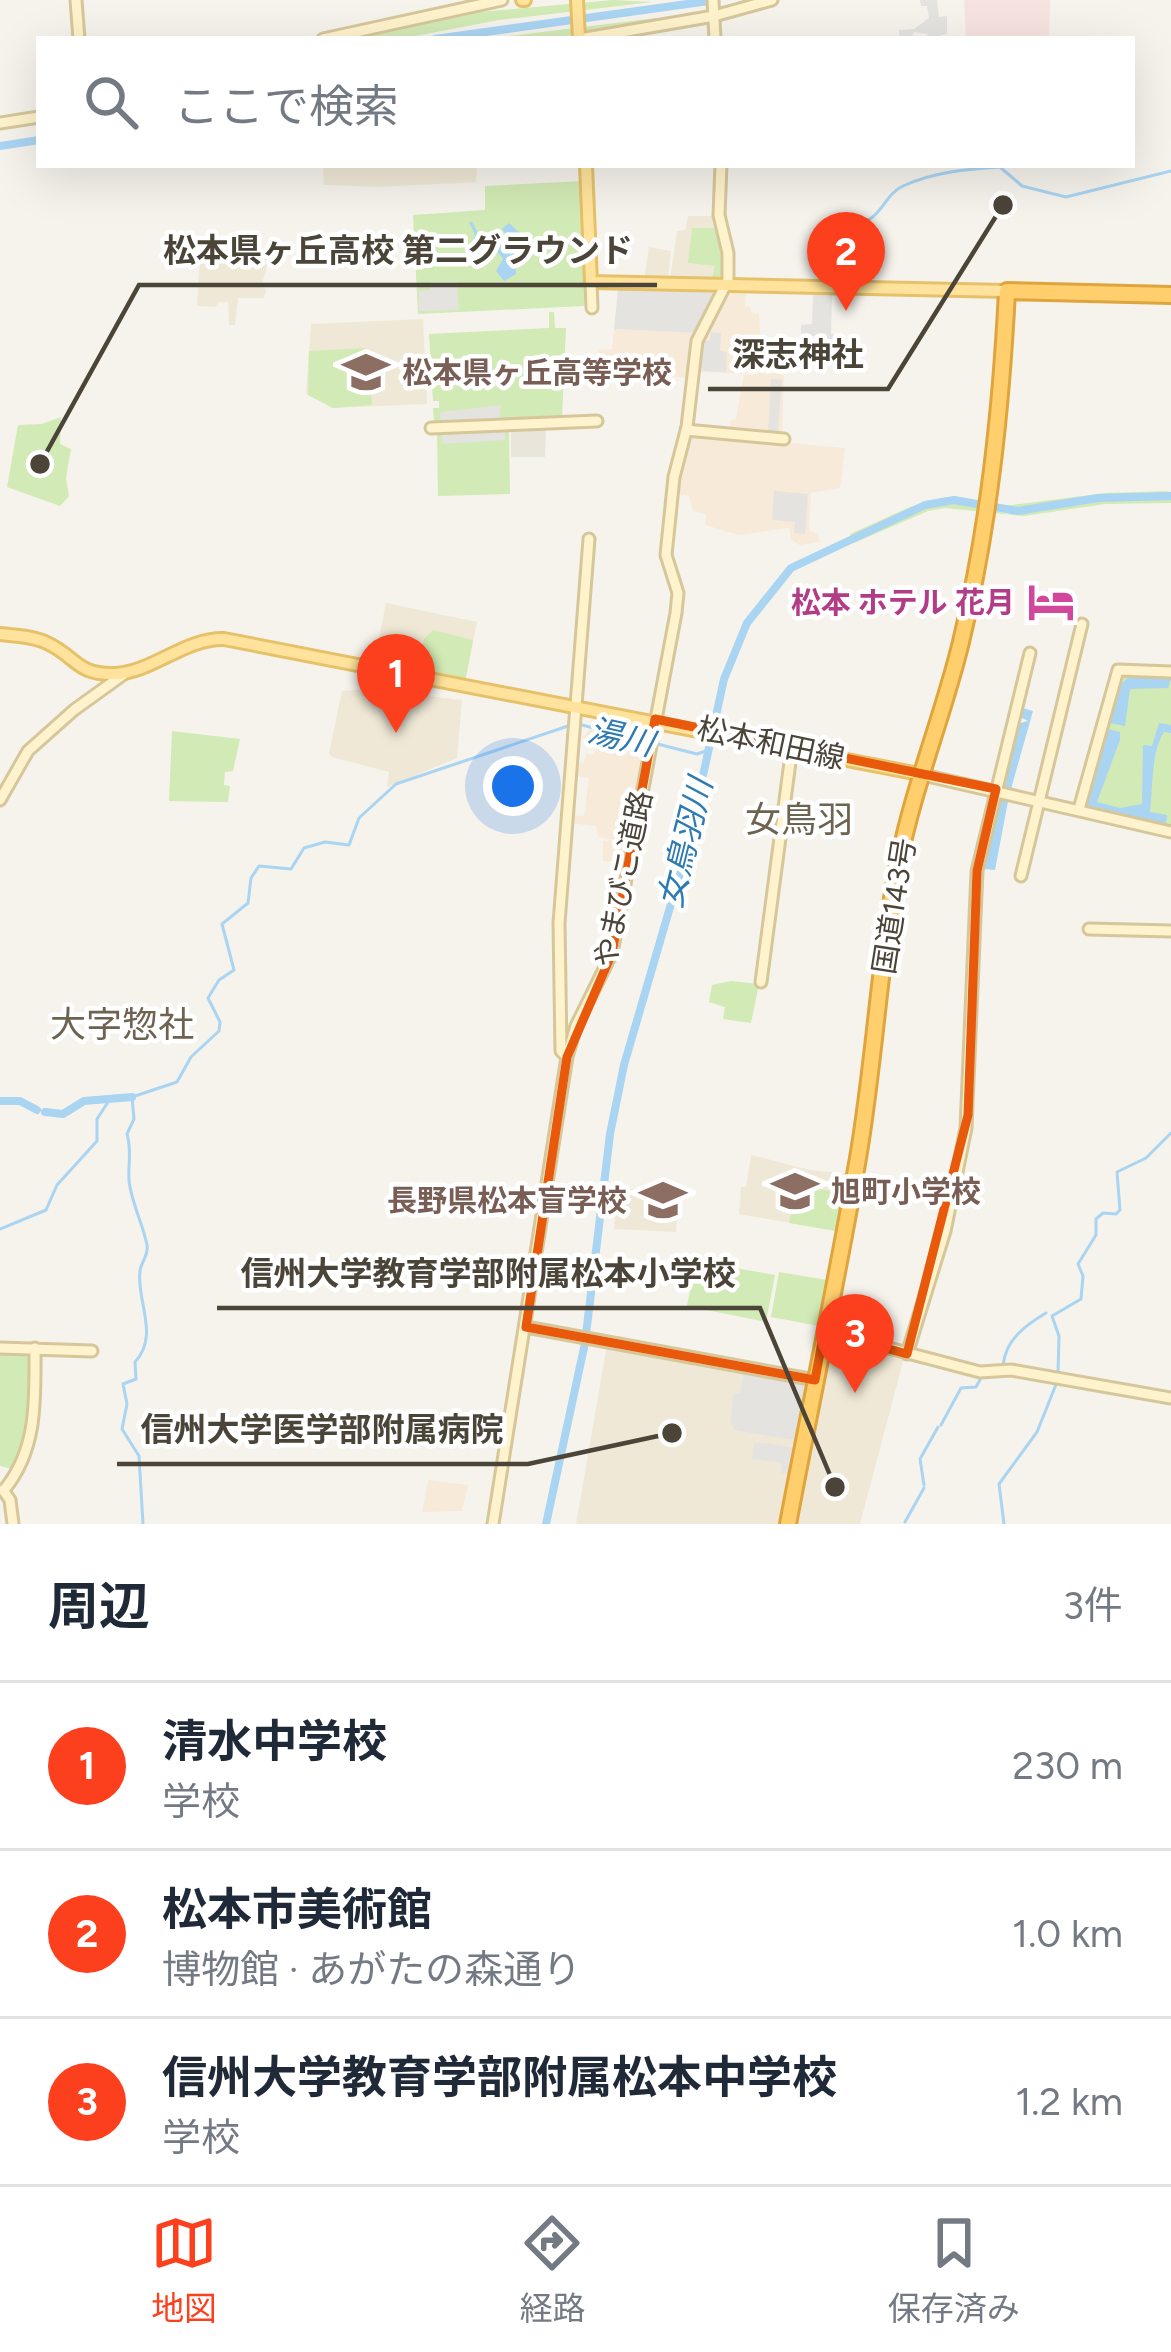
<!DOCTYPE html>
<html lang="ja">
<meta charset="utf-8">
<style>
:root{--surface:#fff;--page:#f6f6f7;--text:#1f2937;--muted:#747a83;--line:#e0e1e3;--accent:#fc3f1d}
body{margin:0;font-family:Figtree,"Noto Sans JP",sans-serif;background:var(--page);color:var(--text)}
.you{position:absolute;left:513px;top:786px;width:42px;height:42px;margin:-30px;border:9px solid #fff;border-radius:50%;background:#1a73e8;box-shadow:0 0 0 18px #1a73e833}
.badge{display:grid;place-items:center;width:78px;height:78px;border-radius:50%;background:var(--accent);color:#fff;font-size:39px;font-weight:700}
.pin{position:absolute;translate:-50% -99px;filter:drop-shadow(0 3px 6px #0008)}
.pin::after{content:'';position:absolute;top:63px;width:42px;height:36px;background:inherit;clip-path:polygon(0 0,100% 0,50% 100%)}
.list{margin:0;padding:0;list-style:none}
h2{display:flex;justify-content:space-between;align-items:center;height:156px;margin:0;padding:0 48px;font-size:51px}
h2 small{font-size:39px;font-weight:400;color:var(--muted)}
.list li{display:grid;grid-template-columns:78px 1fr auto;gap:36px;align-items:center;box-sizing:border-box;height:168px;padding:0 48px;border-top:3px solid var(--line)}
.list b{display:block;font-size:45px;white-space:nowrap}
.list p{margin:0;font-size:39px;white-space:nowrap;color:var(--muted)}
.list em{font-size:39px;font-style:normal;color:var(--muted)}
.icon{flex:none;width:66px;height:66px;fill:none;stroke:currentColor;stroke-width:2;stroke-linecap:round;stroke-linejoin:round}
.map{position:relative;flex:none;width:1171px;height:1524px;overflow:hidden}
.search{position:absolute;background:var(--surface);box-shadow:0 12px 48px #0002;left:36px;right:36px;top:36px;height:132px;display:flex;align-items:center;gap:30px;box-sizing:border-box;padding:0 42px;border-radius:0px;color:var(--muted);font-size:45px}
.sheet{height:660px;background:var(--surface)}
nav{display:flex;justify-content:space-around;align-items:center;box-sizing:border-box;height:168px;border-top:3px solid var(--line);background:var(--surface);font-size:33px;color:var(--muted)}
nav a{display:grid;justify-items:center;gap:6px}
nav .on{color:var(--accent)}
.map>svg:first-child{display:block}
.residential{fill:#eae5da}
.commercial{fill:#f7ead8}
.education{fill:#efe8d6}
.medical{fill:#f6e3e0}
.green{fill:#d2eab5}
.parking{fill:#e5e3e0}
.water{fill:#a9d4f2}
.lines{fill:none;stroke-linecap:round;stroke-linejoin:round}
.stream{stroke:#a9d4f2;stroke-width:3}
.river{stroke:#a9d4f2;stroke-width:8}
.secondary-casing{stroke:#d6c79b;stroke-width:15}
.primary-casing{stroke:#e6c16a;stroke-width:16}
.highway-casing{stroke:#e0a43c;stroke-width:20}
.secondary{stroke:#fff3cd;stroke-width:9}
.primary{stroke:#ffe39c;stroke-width:10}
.highway{stroke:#ffcf6e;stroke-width:14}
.marked{fill:none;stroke:#e8590c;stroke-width:9;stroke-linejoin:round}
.labels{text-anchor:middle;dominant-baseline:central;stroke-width:9;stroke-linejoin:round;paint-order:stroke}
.education-label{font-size:30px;font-weight:bold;fill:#785e54;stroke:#fff;text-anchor:start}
.hotel-label{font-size:30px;font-weight:bold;fill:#b23c85;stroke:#fff;text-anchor:end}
.street-label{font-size:30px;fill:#4b4439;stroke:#fff}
.water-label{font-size:33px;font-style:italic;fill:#2e7ab2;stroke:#fff}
.quarter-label{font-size:36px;fill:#6e6250;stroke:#fff}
.leader{fill:none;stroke:#4b4439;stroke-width:4.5}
.callout-dot{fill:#4b4439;stroke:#fff;stroke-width:4.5}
.callout-label{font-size:33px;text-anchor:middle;font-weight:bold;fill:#4b4439;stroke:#fff;stroke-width:9;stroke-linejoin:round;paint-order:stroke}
</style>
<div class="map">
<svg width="1171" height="1524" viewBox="0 0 1171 1524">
<rect width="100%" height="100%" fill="#f6f3ec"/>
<path class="residential" d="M546,428L545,457H511V429Z"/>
<path class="commercial" d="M731,293H746L745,306L751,307V313L759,314L763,374L696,372L709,324Z
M614,329L695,333L686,378L600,368L599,350L612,349Z
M777,373L784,375L782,432L778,436L729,431L731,420L736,419L744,375Z
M692,434L845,448L840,488L811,493L809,530L817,534L820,542L799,545L791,539L789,528L739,535L705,525L706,514L693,511L689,496L677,494Z
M590,729L646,744L625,862L603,861V841L617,840L598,837L596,826L569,823V815L584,816L589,778L572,775L574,761L584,763L586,754H594L597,742L582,738Z
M428,1480L468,1485L462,1511L422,1512Z"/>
<path class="education" d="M323,165H477L476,182L379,187L324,185Z
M688,216H716L724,253V275L719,280H670L677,231L685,230Z
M211,245L250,247L269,260L261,287L266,289L264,298H238L235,325H229L228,302H219L215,307L197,306L200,257H210Z
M649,247L671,251L668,279L644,280Z
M423,319L427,404L333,408L306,394L311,324Z
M386,603L477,622L465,682L374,664Z
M365,689L462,700L457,758L387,787L389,772L332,757L329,753L342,691Z
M751,1155L810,1170L852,1174L841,1232L739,1214L741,1187H746Z
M618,1188L678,1191L676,1232L614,1229Z
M830,1336L904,1358L860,1524H791Z
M607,1345L806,1382L809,1387L785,1524H576Z"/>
<path class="medical" d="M964,0H1050L1049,39H966Z"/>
<path class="green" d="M613,0L653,2L499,20L400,39H355L479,12Z
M656,18L657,22L549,39H485Z
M583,181L587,303L584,306L418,314L413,215L485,210V186Z
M692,228H718L723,275L719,280L712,279L715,266L688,263Z
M549,312H554L555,328H566L562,418L434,422L433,408H439V401H433L429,334L549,328Z
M367,348L372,405L333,408L308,395L309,351Z
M61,417L60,444L71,449L66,478L69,496L60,506L7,487L18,425L42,424Z
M509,429L510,494L438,496L437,432Z
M1171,491L1152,496L1079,499L1018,510L954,499L932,503L956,501L1008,514L1078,502L1171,499V503L1105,504L1024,516L945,508L928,511L854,543L852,539L926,504L851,537L850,534L910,507L946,497L1005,506L1105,493Z
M433,630L473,640L465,682L418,673L424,639Z
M1125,675L1171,677V827L1084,804L1121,677Z
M172,731L240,739L233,771L225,772L224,785L230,786L228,802L169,801Z
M731,981L759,984L751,1023L723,1019L725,1007L709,1002L712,985Z
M795,1185L849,1194L841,1232L789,1223Z
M696,1261L775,1275L766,1322L687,1306Z
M779,1272L827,1280L819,1326L771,1317Z
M0,1351H31C32,1389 38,1437 12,1469L0,1466Z"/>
<path class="parking" d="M920,0H937L939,17L947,16V34L928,39L927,34L914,32L910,39H899V30L914,29L929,18L927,6H921Z
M431,282H457L459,310L419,311V291L430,290Z
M618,289L694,291L713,293L715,297L695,333L614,329Z
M813,295H832L831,334L839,335V344L828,343L826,337L801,335V325L812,324Z
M711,332L721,333L720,351L727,352L726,372L703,371L702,367L697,366L703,342L710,340Z
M771,379L782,380L778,433L768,432Z
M501,405L499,420L441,423L440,412Z
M505,431V440L443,444L442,435Z
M774,491L808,494L805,534L794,533L795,522L772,520Z
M744,1373L807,1387L794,1440L734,1430L730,1420L734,1393H740Z
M760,1442L794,1448L790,1474L781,1473L782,1463L752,1459L754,1444Z"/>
<path class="water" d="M509,223L525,238L515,248L516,274L504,281L496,271L503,259L493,247L511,240L502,229Z
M1130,676L1171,679L1168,688L1130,689L1125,726L1110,723L1121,684Z
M1022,708L1033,711L1009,796L995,870L984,869L1017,724L1028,721L1020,717Z
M1159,723L1171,725V733L1164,732C1151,752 1153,785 1150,812L1167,815L1166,825L1086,805L1108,729L1120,732V740L1097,802L1120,808L1142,804L1143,745L1152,746Z"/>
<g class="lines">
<path class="stream" d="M471,223L477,235L471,247L480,242L484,249L494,250
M844,226L851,221C881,227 881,196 903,186C933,172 968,169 1000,167L1022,186L1066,197L1171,171
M578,724L697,754L709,750
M0,1229L46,1210L57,1185L97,1141V1119L110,1099
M996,1368L1003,1365C1006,1340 1024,1326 1046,1313
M1058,1372L1059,1336L1052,1316L1081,1299L1083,1276L1078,1264L1096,1235V1219L1103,1213L1116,1214L1120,1210L1117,1172L1146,1158L1171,1133
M941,1425L961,1388L976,1387L981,1378
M924,1485L920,1459L938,1427
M905,1522L924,1488
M143,1524L139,1456L122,1429L127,1404L123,1384L136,1379L135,1362C160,1335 136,1301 140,1271C141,1262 149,1255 147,1245C143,1224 131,1202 129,1180C128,1163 132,1151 127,1134L134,1119L132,1097L177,1082L191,1057L219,1031L220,1022L208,998L219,980L234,970L222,924L248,903L251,878L259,866L291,869L304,848L325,842L349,845L359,818L396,784L568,726
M1004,1524L999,1484L1037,1432L1057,1382"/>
<path class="river" d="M435,39L716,0
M0,146L39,140
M0,1101H20L37,1110
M45,1112L63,1114L84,1101L132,1097
M546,1524L585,1343L610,1134L624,1065L687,849L724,679L747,623L791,568L925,505L954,500L1018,511L1098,498L1171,496"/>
<defs>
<path id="secondary" d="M76,0L79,39
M713,0L715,39
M323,39L502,0
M580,39L714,16L772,0
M0,123L39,117
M591,282L592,308
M431,428L597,421
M686,430L784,439
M919,774L1171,832
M0,800L28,751L74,710L124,674
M1079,809L1118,670L1171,672
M1021,876L1082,624
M1089,929L1171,931
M761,982L792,747
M567,1057L561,1051L559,923L589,539
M526,1327L815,1380
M824,1331L980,1372L1011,1370L1171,1398
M0,1348L92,1351
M907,1354L945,1231L966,1128L977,871L1030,653
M3,1490L10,1500L13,1524
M4,1490C38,1449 35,1399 35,1348
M493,1524L567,1057L576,1026L612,953L676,613L678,593L666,555L674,477L687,427L697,341L728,280V253L719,215L721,165"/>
<path id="primary" d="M522,0H525
M577,0L579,39
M586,165L591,282L1007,291
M0,634C15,636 34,636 47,643C77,657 76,675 115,674C153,672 185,638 224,639L919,774"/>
<path id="highway" d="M788,1524C811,1402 837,1280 858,1158C875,1059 879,958 899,860C914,786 943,716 961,642C989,526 1001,410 1007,291L1171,295"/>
</defs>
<use href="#secondary" class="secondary-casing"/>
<use href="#primary" class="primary-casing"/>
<use href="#highway" class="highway-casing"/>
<use href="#secondary" class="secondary"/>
<use href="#primary" class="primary"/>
<use href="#highway" class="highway"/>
</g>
<path class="marked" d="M655,719L996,789L977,871L968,1115L907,1354L824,1331L815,1380L526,1327L567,1057L612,953Z"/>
<defs>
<symbol id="school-bare" viewBox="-9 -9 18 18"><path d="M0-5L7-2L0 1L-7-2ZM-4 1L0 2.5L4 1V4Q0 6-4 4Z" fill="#8d6e63" stroke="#fff" stroke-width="2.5" paint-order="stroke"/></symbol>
<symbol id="hotel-bare" viewBox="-9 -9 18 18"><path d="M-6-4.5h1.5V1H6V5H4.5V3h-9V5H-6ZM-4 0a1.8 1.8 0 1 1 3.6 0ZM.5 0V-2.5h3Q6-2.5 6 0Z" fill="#d1479c" stroke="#fff" stroke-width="2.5" paint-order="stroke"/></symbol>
</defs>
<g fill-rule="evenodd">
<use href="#school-bare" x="333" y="339" width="66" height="66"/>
<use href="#hotel-bare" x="1018" y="569" width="66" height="66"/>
<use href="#school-bare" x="762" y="1158" width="66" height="66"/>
<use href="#school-bare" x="630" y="1167" width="66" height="66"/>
</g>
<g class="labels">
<g class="education-label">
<text x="402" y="372">松本県ヶ丘高等学校</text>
<text x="831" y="1191">旭町小学校</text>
<text x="627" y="1200" text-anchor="end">長野県松本盲学校</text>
</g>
<g class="hotel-label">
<text x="1015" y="602">松本 ホテル 花月</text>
</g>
<g class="street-label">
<text transform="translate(771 743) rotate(12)">松本和田線</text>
<text transform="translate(623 879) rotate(-78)">やまびこ道路</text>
<text transform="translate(894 906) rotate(-81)">国道143号</text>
</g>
<g class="water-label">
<text transform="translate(621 737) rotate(13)">湯川</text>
<text transform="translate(685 843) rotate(-76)">女鳥羽川</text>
</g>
<g class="quarter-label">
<text x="799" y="819">女鳥羽</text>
<text x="122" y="1024">大字惣社</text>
</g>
</g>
<path class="leader" d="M40 464L139 285H657M1003 205L888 389H708M835 1487L760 1308H217M672 1433L528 1464H117"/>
<g class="callout-dot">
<circle cx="40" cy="464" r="12"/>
<circle cx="1003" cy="205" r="12"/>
<circle cx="835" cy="1487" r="12"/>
<circle cx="672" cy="1433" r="12"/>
</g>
<g class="callout-label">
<text x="398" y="262">松本県ヶ丘高校 第二グラウンド</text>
<text x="798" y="366">深志神社</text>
<text x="488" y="1285">信州大学教育学部附属松本小学校</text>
<text x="322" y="1441">信州大学医学部附属病院</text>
</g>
</svg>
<div class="you"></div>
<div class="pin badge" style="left:396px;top:733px">1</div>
<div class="pin badge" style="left:846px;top:311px">2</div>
<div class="pin badge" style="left:855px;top:1393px">3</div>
<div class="search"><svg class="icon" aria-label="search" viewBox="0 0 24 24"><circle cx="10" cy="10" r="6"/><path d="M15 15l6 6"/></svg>ここで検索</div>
</div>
<section class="sheet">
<h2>周辺<small>3件</small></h2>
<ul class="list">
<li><span class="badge">1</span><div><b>清水中学校</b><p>学校</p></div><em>230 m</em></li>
<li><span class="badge">2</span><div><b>松本市美術館</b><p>博物館 · あがたの森通り</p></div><em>1.0 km</em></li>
<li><span class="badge">3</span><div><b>信州大学教育学部附属松本中学校</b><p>学校</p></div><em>1.2 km</em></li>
</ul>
</section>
<nav>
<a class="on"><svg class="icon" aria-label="map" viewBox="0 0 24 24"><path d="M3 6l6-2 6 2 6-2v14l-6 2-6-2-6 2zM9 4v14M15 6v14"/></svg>地図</a>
<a><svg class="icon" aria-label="directions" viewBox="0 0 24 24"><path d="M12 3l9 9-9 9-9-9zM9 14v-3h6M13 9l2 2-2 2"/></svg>経路</a>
<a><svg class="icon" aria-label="saved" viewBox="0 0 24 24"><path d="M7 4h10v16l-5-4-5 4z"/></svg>保存済み</a>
</nav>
